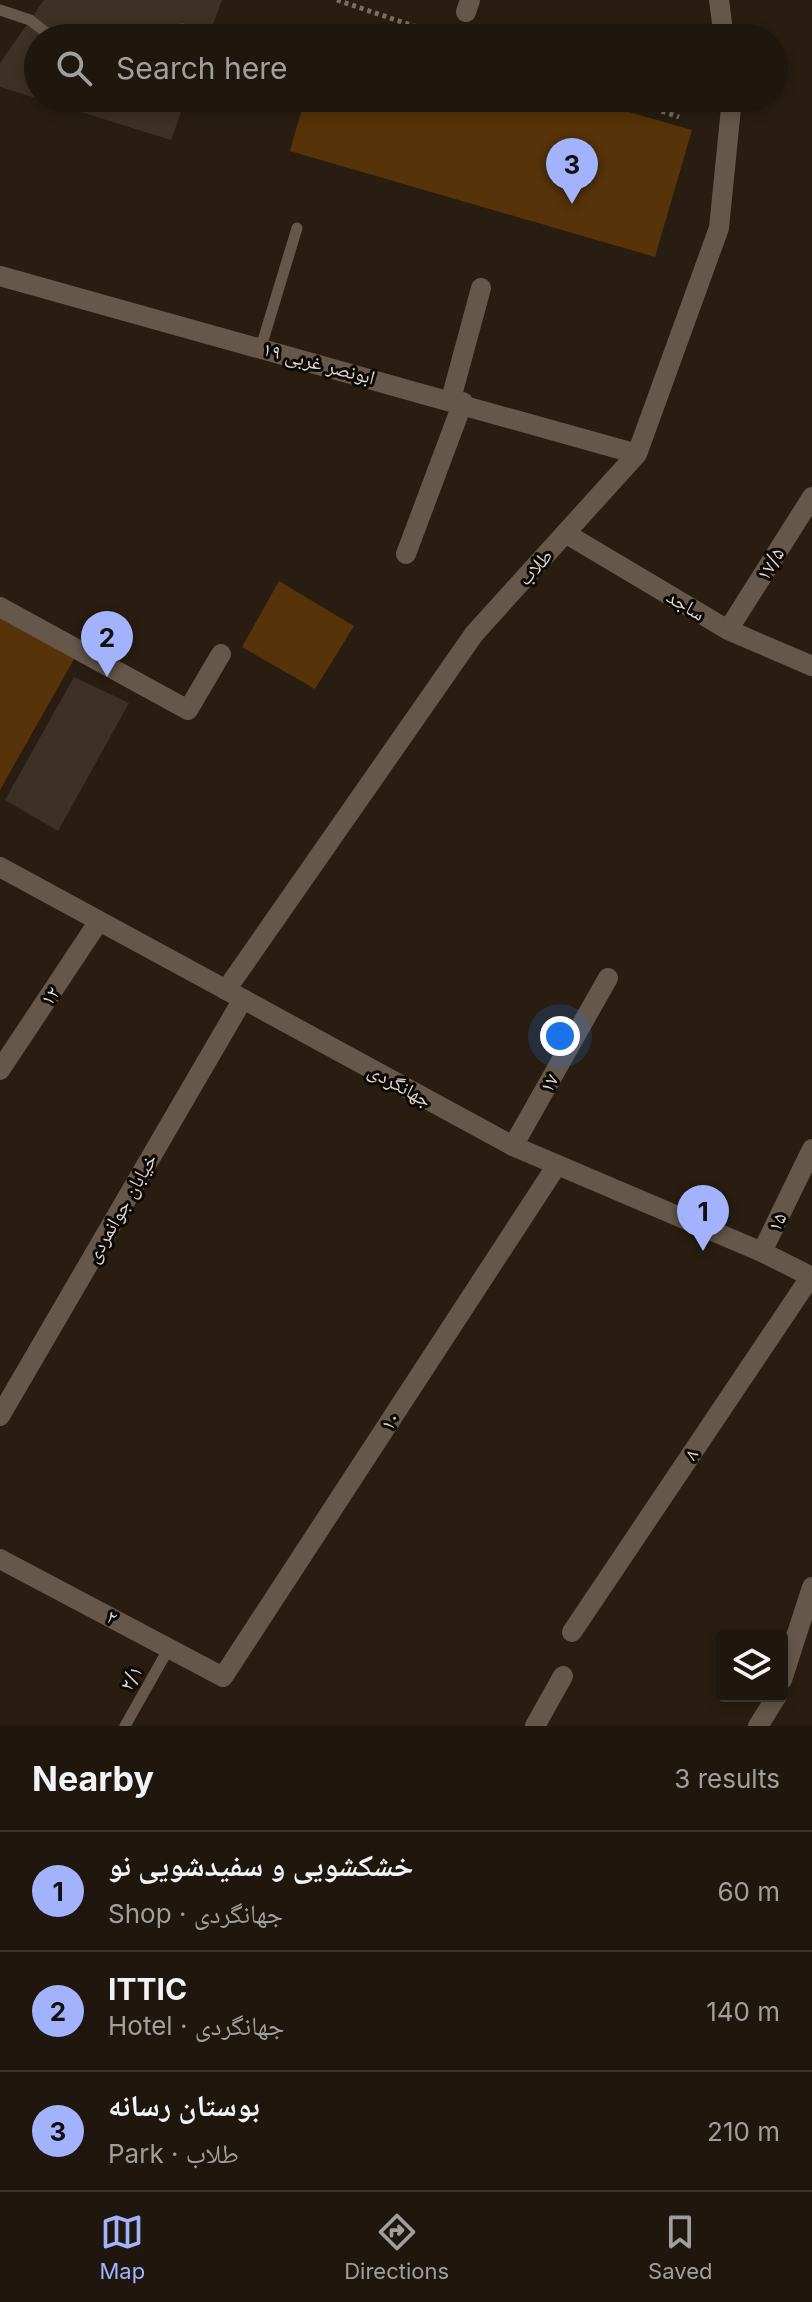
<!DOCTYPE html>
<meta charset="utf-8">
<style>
:root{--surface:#1f160d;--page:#271f16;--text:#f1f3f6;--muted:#a19f9d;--line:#3c352e;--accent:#a3b2fd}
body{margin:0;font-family:Inter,"Noto Naskh Arabic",sans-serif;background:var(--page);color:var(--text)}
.controls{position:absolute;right:24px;bottom:24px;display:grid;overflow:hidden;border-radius:8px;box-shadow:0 4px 12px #0003}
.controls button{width:72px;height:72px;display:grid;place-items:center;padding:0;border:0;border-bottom:2px solid var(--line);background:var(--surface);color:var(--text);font:40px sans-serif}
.you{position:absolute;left:560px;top:1036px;width:28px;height:28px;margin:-20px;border:6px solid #fff;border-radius:50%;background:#1a73e8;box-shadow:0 0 0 12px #1a73e833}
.badge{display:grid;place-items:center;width:52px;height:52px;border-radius:50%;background:var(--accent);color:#111;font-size:26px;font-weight:700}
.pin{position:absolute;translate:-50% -66px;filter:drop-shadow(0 2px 4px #0008)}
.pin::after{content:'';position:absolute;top:42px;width:28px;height:24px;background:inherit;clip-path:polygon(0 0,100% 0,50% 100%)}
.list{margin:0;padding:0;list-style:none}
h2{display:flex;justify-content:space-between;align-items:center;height:104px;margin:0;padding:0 32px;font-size:34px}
h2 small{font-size:26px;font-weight:400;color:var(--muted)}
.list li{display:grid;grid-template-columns:52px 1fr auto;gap:24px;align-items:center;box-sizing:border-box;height:120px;padding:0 32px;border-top:2px solid var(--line)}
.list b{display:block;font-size:30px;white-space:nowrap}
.list p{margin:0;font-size:26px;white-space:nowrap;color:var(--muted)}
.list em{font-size:26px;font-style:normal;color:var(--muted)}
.icon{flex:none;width:44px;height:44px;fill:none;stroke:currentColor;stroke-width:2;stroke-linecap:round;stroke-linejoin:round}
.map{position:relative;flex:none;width:812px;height:1726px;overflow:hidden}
.search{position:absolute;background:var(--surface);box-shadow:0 4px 12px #0003;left:24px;right:24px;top:24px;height:88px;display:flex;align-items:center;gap:20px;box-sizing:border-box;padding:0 28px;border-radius:44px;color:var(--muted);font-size:30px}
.sheet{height:464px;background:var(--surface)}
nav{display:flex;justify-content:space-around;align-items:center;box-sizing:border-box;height:112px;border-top:2px solid var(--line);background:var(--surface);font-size:22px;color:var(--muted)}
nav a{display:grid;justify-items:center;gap:4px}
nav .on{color:var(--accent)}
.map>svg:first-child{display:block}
.green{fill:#563309}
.building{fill:#3d3024}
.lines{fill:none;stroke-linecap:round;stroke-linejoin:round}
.path{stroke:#796e64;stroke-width:5;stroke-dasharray:4 4;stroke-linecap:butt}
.service{stroke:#655749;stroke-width:11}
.minor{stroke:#655749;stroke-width:20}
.tertiary{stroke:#655749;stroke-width:20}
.labels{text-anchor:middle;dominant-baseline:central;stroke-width:6;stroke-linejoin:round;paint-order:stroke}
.street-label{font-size:20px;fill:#ded5cd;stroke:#0e0905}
</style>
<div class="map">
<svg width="812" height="1726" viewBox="0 0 812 1726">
<rect width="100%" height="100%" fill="#291d11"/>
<path class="green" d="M326,24L374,38H322Z
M305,98H580L692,130L655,257L290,151Z
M279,581L354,626L315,689L242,647Z
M0,607L78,652L0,790Z"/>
<path class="building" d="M44,0H222L208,38H38V98H186L171,140L0,87V63Z
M74,677L129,703L58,831L5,800Z"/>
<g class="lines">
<path class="path" d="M337,0L449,38
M624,98L679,117"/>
<path class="service" d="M0,10L30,20L53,38
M175,38L182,29
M261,347L297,228
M125,1726L169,1648"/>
<path class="minor" d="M719,0L724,38
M466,12L470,0
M0,276L637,454
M451,399L481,288
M565,533L728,630L812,666
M406,554L463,402
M0,607L188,710L221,654
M728,630L812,497
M226,990L474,634L637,454L719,228L732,98
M0,1070L99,921
M513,1146L608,978
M762,1252L812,1149
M0,1416L243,999
M0,1559L223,1677L557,1165
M572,1632L811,1276
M782,1680L812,1587
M535,1726L563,1676
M758,1726L777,1696"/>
<path class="tertiary" d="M0,867L513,1146L762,1252L812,1277"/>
</g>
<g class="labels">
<g class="street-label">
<text transform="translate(319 363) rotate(15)">ابونصر غربی ۱۹</text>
<text transform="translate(770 564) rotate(-58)">۱۷/۵</text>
<text transform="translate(535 567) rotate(-48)">طلاب</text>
<text transform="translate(686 605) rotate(31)">ساجد</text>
<text transform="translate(50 996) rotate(-56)">۱۲</text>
<text transform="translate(549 1083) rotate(-61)">۱۷</text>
<text transform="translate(400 1085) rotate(29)">جهانگردی</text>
<text transform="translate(121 1208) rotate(-60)">خیابان جوانمردی</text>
<text transform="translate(777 1222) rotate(-64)">۱۵</text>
<text transform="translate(390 1421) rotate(-57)">۱۰</text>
<text transform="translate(691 1454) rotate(-56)">۸</text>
<text transform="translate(112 1617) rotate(28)">۲</text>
<text transform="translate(131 1678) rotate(-60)">۲/۱</text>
</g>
</g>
</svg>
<div class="controls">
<button><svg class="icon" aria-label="layers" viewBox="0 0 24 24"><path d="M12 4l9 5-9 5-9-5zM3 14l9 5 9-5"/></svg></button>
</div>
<div class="you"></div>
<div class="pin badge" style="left:703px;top:1251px">1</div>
<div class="pin badge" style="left:107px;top:677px">2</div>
<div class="pin badge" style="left:572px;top:204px">3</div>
<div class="search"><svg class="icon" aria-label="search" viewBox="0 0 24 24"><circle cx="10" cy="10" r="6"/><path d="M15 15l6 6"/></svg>Search here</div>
</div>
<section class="sheet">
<h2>Nearby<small>3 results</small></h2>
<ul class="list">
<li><span class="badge">1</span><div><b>خشکشویی و سفیدشویی نو</b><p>Shop · جهانگردی</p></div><em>60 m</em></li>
<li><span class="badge">2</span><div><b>ITTIC</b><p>Hotel · جهانگردی</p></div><em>140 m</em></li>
<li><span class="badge">3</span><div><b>بوستان رسانه</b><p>Park · طلاب</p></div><em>210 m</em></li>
</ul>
</section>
<nav>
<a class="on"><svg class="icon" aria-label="map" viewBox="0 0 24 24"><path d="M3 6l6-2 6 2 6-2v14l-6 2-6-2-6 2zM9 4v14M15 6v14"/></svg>Map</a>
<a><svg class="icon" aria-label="directions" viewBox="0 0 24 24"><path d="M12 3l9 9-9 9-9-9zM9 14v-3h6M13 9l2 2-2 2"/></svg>Directions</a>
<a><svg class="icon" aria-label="saved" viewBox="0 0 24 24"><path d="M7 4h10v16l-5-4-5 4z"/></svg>Saved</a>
</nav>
